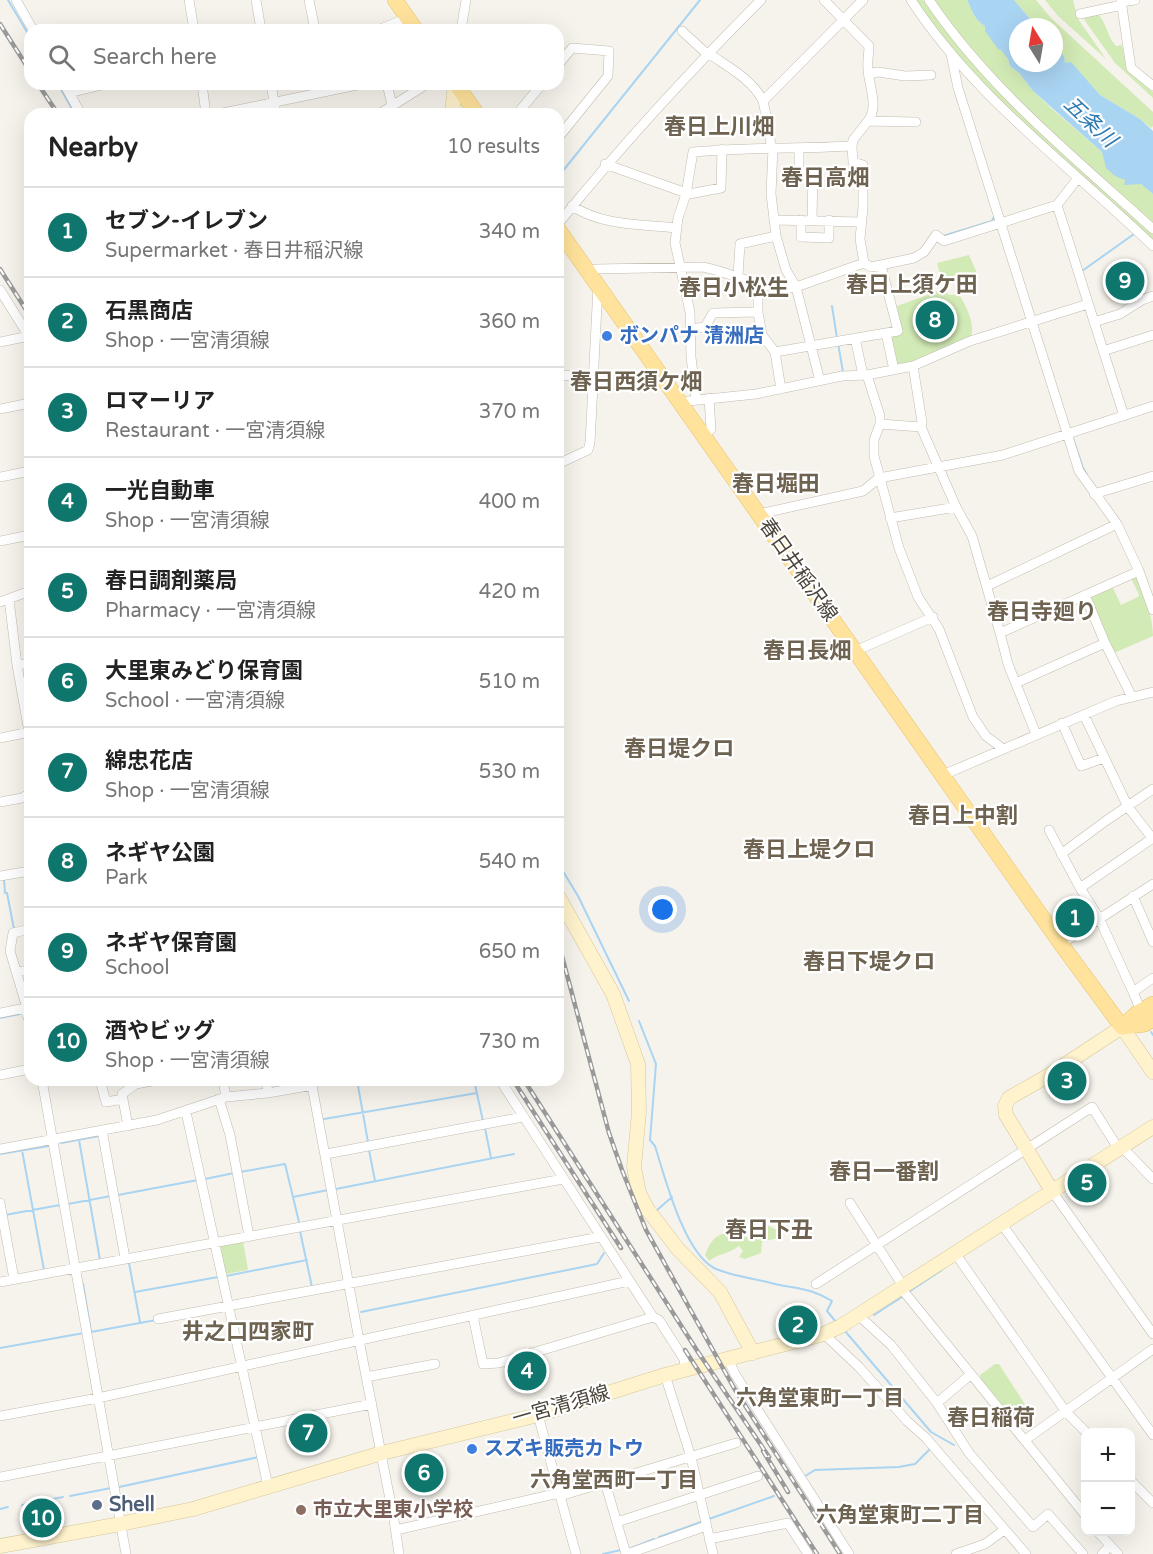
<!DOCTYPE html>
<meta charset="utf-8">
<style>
:root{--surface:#fff;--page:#f2f2f2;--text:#222;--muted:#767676;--line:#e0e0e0;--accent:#0f766e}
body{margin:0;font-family:"Varela Round","Noto Sans JP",sans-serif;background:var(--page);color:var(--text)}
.controls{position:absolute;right:18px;bottom:18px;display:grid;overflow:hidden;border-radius:12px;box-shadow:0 6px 24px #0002}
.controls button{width:54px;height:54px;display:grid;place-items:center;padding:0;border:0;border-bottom:2px solid var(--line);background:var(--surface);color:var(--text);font:30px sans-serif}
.compass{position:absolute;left:1009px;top:18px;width:54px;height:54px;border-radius:50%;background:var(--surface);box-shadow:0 6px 24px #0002;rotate:349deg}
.you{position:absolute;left:663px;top:910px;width:21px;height:21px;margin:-15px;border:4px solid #fff;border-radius:50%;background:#1a73e8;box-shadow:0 0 0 9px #1a73e833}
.badge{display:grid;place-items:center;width:39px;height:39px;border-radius:50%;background:var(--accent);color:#fff;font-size:20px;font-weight:700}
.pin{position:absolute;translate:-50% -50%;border:3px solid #fff;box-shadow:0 2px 6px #0006}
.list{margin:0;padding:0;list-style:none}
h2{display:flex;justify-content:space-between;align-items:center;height:78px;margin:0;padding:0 24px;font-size:26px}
h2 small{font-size:20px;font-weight:400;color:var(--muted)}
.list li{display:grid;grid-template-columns:39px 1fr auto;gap:18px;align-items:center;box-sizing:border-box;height:90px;padding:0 24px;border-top:2px solid var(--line)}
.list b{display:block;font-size:22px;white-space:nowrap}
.list p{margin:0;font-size:20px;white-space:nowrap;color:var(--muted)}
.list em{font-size:20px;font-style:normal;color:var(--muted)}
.icon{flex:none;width:33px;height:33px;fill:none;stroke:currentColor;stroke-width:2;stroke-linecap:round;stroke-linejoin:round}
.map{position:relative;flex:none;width:1153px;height:1554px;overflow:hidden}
.search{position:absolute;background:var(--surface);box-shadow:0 6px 24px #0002;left:24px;top:24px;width:540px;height:66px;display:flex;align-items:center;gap:15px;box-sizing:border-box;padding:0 21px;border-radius:18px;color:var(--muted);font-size:22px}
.panel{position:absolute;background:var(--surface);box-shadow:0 6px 24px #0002;left:24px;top:108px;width:540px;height:978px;border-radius:18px}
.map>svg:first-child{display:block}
.green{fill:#d2eab5}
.water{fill:#a9d4f2}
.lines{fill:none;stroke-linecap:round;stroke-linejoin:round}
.stream{stroke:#a9d4f2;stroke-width:2}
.minor-casing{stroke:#c2bbae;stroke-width:10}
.secondary-casing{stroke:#d6c79b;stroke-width:15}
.primary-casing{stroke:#e6c16a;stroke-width:16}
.minor{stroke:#fff;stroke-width:9}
.secondary{stroke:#fff3cd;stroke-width:14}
.primary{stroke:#ffe39c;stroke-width:15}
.rail-casing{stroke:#9a9a9a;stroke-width:4.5}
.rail{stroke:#fff;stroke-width:2;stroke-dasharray:7;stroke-linecap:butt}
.shop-dot{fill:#3f7fe0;stroke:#fff;stroke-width:2}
.service-dot{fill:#5c6f8a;stroke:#fff;stroke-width:2}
.education-dot{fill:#8d6e63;stroke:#fff;stroke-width:2}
.labels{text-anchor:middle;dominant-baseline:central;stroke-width:4.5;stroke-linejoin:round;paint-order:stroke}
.shop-label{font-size:20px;font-weight:bold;fill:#366cbe;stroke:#fff;text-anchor:start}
.street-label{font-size:20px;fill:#4b4439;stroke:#fff}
.service-label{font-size:20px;font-weight:bold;fill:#4e5e75;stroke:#fff;text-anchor:start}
.education-label{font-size:20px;font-weight:bold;fill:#785e54;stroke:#fff;text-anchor:start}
.water-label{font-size:21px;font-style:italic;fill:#2e7ab2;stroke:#fff}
.neighbourhood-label{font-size:21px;font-weight:bold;fill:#6e6250;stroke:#fff}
.quarter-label{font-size:22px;font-weight:bold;fill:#6e6250;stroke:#fff}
</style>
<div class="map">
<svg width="1153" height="1554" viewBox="0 0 1153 1554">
<rect width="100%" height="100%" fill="#f6f3ec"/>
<path class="green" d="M914,0H923C986,90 1073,159 1153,233V242L1006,109L962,62Z
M931,0H967C972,10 975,21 985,26L1008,59L1010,66L1019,73L1033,91L1051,108L1102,152L1107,168L1125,180V182L1141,184L1153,194V224L993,77Z
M1014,0H1036L1051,18L1153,112V126L1151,128L1140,119L1100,95L1071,63H1065L1064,56L1054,46V27H1037Z
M1045,0H1073L1078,19L1106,59L1058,16Z
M1098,14C1107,24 1107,36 1116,46L1122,45L1127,69L1153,92V98L1115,63L1083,18Z
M969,255L977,273L943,285L937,263Z
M944,289L949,295L959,294C966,307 975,322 971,336C954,343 911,368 895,363L891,335L902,331L897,306Z
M1135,576C1145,588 1153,620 1153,636L1114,653L1089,600L1091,595L1112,586L1121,605L1138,597L1139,595L1131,578Z
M769,1226L777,1230L778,1238L762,1242L761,1253L745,1259L739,1257L743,1251L739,1246C727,1255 719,1253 709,1261L705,1255C712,1236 721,1229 742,1235C747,1236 749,1241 754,1242L755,1232L763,1230Z
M243,1241L248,1270L225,1274L219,1247L221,1245Z
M995,1364H999L1030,1412V1416L1026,1420L1015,1421L981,1379L980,1375Z"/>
<path class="water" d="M967,0H1014L1037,27H1018V63H1054V46L1064,56L1065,63L1071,62L1100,95L1140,119L1153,131V194L1141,184L1124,185L1125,180L1115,176L1106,168L1102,152L1033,91L1019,73L1010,66L1008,59L1001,50L998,49L985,31V26C975,21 972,10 967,0Z"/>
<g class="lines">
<path class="stream" d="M8,0L30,37
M58,84L75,114
M558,177L700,0
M943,236L992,221L994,217
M1082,271L1134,234
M832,306L837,338
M838,343L843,372
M1073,438L1083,468L1087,475
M558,863L578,896L629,1001
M4,879L5,893H7L14,929
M0,1018L20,1014
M639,1021L656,1064L650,1140L655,1146C665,1178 684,1252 714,1268C730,1276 753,1278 771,1283C795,1289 810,1287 832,1301L827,1311L836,1322
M1151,1032L1153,1035
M357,1080L368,1142
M474,1080L483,1121
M324,1119L477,1093
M485,1128L491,1158
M79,1140L100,1260
M61,1143L99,1136
M22,1150L44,1270
M369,1150L375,1181
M0,1154L49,1146
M240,1172L285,1164L299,1222
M205,1179L234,1173
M336,1189L514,1154
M118,1195L198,1180
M293,1197L328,1190
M68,1204L111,1196
M656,1211L672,1197
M5,1215L60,1205
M300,1231L312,1287
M129,1263L140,1322
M226,1276L307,1260
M83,1284L91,1332
M910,1291L942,1270
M135,1292L218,1277
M361,1312L597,1264L604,1253
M874,1315L902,1297
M845,1331L931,1432L954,1445
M91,1332L156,1320
M0,1348L84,1333
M805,1476L815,1470L899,1467L915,1464L930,1449
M119,1487L259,1457
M70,1496L111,1488
M22,1505L63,1497
M0,1509L8,1507
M709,1519L774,1496
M659,1537L701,1522
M629,1549L654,1539
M603,1554L621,1550"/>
<defs>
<path id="minor" d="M16,0L33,30
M189,0L194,30
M256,0L261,30
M309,0L315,30
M824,0L869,46C869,53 867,62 868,70C869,86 879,107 868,121
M911,0C975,98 1070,166 1153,246
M929,0C989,89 1074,157 1153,229
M1121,0L1131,68L1153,86
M1121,2L1135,0
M1080,14L1122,5
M378,30L407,18
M461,30L466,0
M682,31L707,54
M708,53C728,67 752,79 763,101
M951,54L958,88L1079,471L1117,524L1139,571L1153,610
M558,65L572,48L609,51L608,76L558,138
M869,74L878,72L905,76L931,75
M64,84L81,114
M202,84L206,114
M271,84L276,114
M387,84L394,114
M69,93L106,84
M218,114L362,84
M379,114L427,84
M517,114L542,84
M852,146L853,162L863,165V207L860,239L864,263
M771,147L769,129L763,101L863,0
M773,147L771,194L776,236L786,270L796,287L820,381
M799,149V171L813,172L812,220
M605,164L689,194L721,188L722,149
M1057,205L1124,416
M572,206C603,226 640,224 676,228
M774,220L861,222
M801,220V237L829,238V220
M558,224C622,145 689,72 761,0
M881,265L898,331L886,333L894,370
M588,271L596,269L703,267C735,273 763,292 796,287L864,263L871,267L914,258L924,252L936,235L944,241L1057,205L1078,178
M738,276L740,244L776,236
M758,285V312L762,335L775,352L781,389
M0,290L30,338
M1094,322L1120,314L1142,300L1153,296
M690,329L705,327L713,313L758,312
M855,338L863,375
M0,342L29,336
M1103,351L1153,335
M775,352L886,333
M913,366L922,422L921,427L956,507L972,536L1000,633L1139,571
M558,375L593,377
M867,375L913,366L970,341L1088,304
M696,399L691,357L690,312L675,243L678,218L686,194L693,152C746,147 799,149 852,146L853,140L868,121L916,122
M679,402L756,394L842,376L867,375L880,416V424L874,440V456L899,548L918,597L939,629L973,717L986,736L1002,748
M0,409L30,403
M880,424L921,427
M704,437L711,429L709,398
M558,464L588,450L590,443L598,286
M0,477L30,471
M1094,494L1153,476
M759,514L863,491L879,478L1003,455L1153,406
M890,518L956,507
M0,541L30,535
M987,586L1117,524
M1085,595L1105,643L1132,697
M9,599L17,665L29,732
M0,602L30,591
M1000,633L1008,664L1036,734
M855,651L933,617
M17,665L30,663
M1016,683L1105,643
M1084,715L1128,807L1153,839
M1062,723L1081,766L1104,758
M0,738L30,732
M943,775L1116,701L1153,692
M0,802L22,798L30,793
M1049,830L1080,888L1099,918L1133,992
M1061,854L1107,820L1153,789
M0,876L30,871
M1080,888L1153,838
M1133,896L1153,942
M1061,944L1153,884
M16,972L30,970
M25,1008L30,1023
M27,1008L10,951L13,933L30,929
M1141,1011L1133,992L1153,978
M0,1013L30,1007
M0,1075L30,1069
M42,1080L126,1554
M100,1080L106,1102L123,1099
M223,1080L226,1097
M266,1080L268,1093
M311,1080L359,1340L394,1520L399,1554
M500,1080L653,1317L659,1320L684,1359L685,1370
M219,1099L230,1135L249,1236
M186,1112L268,1486
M128,1126L122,1094L136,1084L157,1080
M102,1130L125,1258
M1121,1146L1153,1179
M0,1149L157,1120L226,1097L268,1093L313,1085
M326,1154L523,1117
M1052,1191L1153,1334
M0,1203L14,1279
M850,1203L903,1286
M1001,1223L1153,1435
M955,1253L1066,1412L1086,1432
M0,1282L563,1179
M816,1284L1092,1107L1118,1148
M901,1288L1086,1516
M858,1315L891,1345L937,1403L969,1453L1033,1527L1048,1514L1083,1554
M473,1316L483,1364L499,1363L653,1317
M158,1319L600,1237
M824,1334L859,1367L907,1421L926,1438L1026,1554
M728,1359L735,1374L849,1554
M665,1375L691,1457L713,1554
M366,1377L435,1364
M937,1403L970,1375
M538,1415L576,1554
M0,1416L98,1398L629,1281
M1025,1440L1153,1349
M0,1477L372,1404
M1130,1480L1153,1503
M605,1482L626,1554
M560,1496L736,1443
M617,1522L758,1476
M396,1530L559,1493
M1098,1532L1118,1554
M709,1539L788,1523L808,1554
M627,1554L706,1526
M956,1554L985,1544L1004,1530
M1102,1554L1110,1546"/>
<path id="secondary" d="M452,114L455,84
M558,896L613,994L638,1064L639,1112L634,1167L639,1193L648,1210L678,1249L720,1292L753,1353
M1052,1191L1006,1115L1005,1106L1009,1098L1046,1077L1122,1027L1153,1072
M0,1546L120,1524L193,1509L382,1453L538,1415L665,1375L824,1334L841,1326L1153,1127"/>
<path id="primary" d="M395,0L416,30
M456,84L477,114
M558,229L1061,944L1122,1027
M1122,1027L1136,1014L1153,1004
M1122,1027L1145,1024L1153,1019"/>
</defs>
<use href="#minor" class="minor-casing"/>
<use href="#secondary" class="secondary-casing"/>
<use href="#primary" class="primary-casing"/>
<use href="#minor" class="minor"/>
<use href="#secondary" class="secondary"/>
<use href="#primary" class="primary"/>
<defs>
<path id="rail" d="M0,24L30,71
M38,84L58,114
M0,269L30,316
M558,941L609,1133L622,1170L646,1230L734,1388L840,1554
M513,1080L621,1248
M524,1080L698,1352L769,1457
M685,1350L817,1554
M763,1451L788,1492"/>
</defs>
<use href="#rail" class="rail-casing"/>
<use href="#rail" class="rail"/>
</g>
<g class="shop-dot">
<circle cx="607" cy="336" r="6"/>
<circle cx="472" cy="1449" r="6"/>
</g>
<circle class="service-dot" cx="97" cy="1505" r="6"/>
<circle class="education-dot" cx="301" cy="1510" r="6"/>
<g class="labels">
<g class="shop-label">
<text x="619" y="336">ボンパナ 清洲店</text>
<text x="484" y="1449">スズキ販売カトウ</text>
</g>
<g class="street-label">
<text transform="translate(798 570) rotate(55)">春日井稲沢線</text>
<text transform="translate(561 1406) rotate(-16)">一宮清須線</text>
</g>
<g class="service-label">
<text x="109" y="1505">Shell</text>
</g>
<g class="education-label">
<text x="313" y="1510">市立大里東小学校</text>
</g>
<g class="water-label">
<text transform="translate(1090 122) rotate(43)">五条川</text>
</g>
<g class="neighbourhood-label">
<text x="820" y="1398">六角堂東町一丁目</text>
<text x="614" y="1480">六角堂西町一丁目</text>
<text x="900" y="1515">六角堂東町二丁目</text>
</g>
<g class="quarter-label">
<text x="719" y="127">春日上川畑</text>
<text x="825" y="178">春日高畑</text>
<text x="912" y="285">春日上須ケ田</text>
<text x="734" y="288">春日小松生</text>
<text x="636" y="382">春日西須ケ畑</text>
<text x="776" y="484">春日堀田</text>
<text x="1042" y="612">春日寺廻り</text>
<text x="807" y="651">春日長畑</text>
<text x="679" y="749">春日堤クロ</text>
<text x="963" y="816">春日上中割</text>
<text x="809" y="850">春日上堤クロ</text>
<text x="869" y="962">春日下堤クロ</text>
<text x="884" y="1172">春日一番割</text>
<text x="769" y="1230">春日下丑</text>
<text x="248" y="1332">井之口四家町</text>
<text x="991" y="1418">春日稲荷</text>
</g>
</g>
</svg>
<div class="controls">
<button>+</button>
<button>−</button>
</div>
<svg class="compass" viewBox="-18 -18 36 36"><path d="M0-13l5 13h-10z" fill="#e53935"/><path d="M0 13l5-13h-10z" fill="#767676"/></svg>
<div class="you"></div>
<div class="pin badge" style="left:1075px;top:918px">1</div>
<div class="pin badge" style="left:798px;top:1325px">2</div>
<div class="pin badge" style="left:1067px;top:1081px">3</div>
<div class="pin badge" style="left:527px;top:1371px">4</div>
<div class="pin badge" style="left:1087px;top:1183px">5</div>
<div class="pin badge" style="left:424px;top:1473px">6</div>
<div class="pin badge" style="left:308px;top:1433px">7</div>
<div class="pin badge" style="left:935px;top:320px">8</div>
<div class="pin badge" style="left:1125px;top:281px">9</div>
<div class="pin badge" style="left:42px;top:1518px">10</div>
<div class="search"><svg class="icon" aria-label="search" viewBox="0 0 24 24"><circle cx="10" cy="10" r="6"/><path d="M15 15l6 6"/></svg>Search here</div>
<section class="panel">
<h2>Nearby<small>10 results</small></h2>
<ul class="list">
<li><span class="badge">1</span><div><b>セブン-イレブン</b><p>Supermarket · 春日井稲沢線</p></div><em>340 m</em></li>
<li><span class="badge">2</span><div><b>石黒商店</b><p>Shop · 一宮清須線</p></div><em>360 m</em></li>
<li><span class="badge">3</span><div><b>ロマーリア</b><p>Restaurant · 一宮清須線</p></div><em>370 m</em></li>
<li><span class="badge">4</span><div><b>一光自動車</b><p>Shop · 一宮清須線</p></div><em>400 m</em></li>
<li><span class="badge">5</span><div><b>春日調剤薬局</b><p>Pharmacy · 一宮清須線</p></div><em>420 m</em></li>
<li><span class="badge">6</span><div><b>大里東みどり保育園</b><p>School · 一宮清須線</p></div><em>510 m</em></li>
<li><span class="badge">7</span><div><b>綿忠花店</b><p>Shop · 一宮清須線</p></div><em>530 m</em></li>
<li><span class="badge">8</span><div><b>ネギヤ公園</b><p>Park</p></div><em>540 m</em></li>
<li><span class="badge">9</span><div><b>ネギヤ保育園</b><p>School</p></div><em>650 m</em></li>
<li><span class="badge">10</span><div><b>酒やビッグ</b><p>Shop · 一宮清須線</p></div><em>730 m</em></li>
</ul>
</section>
</div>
